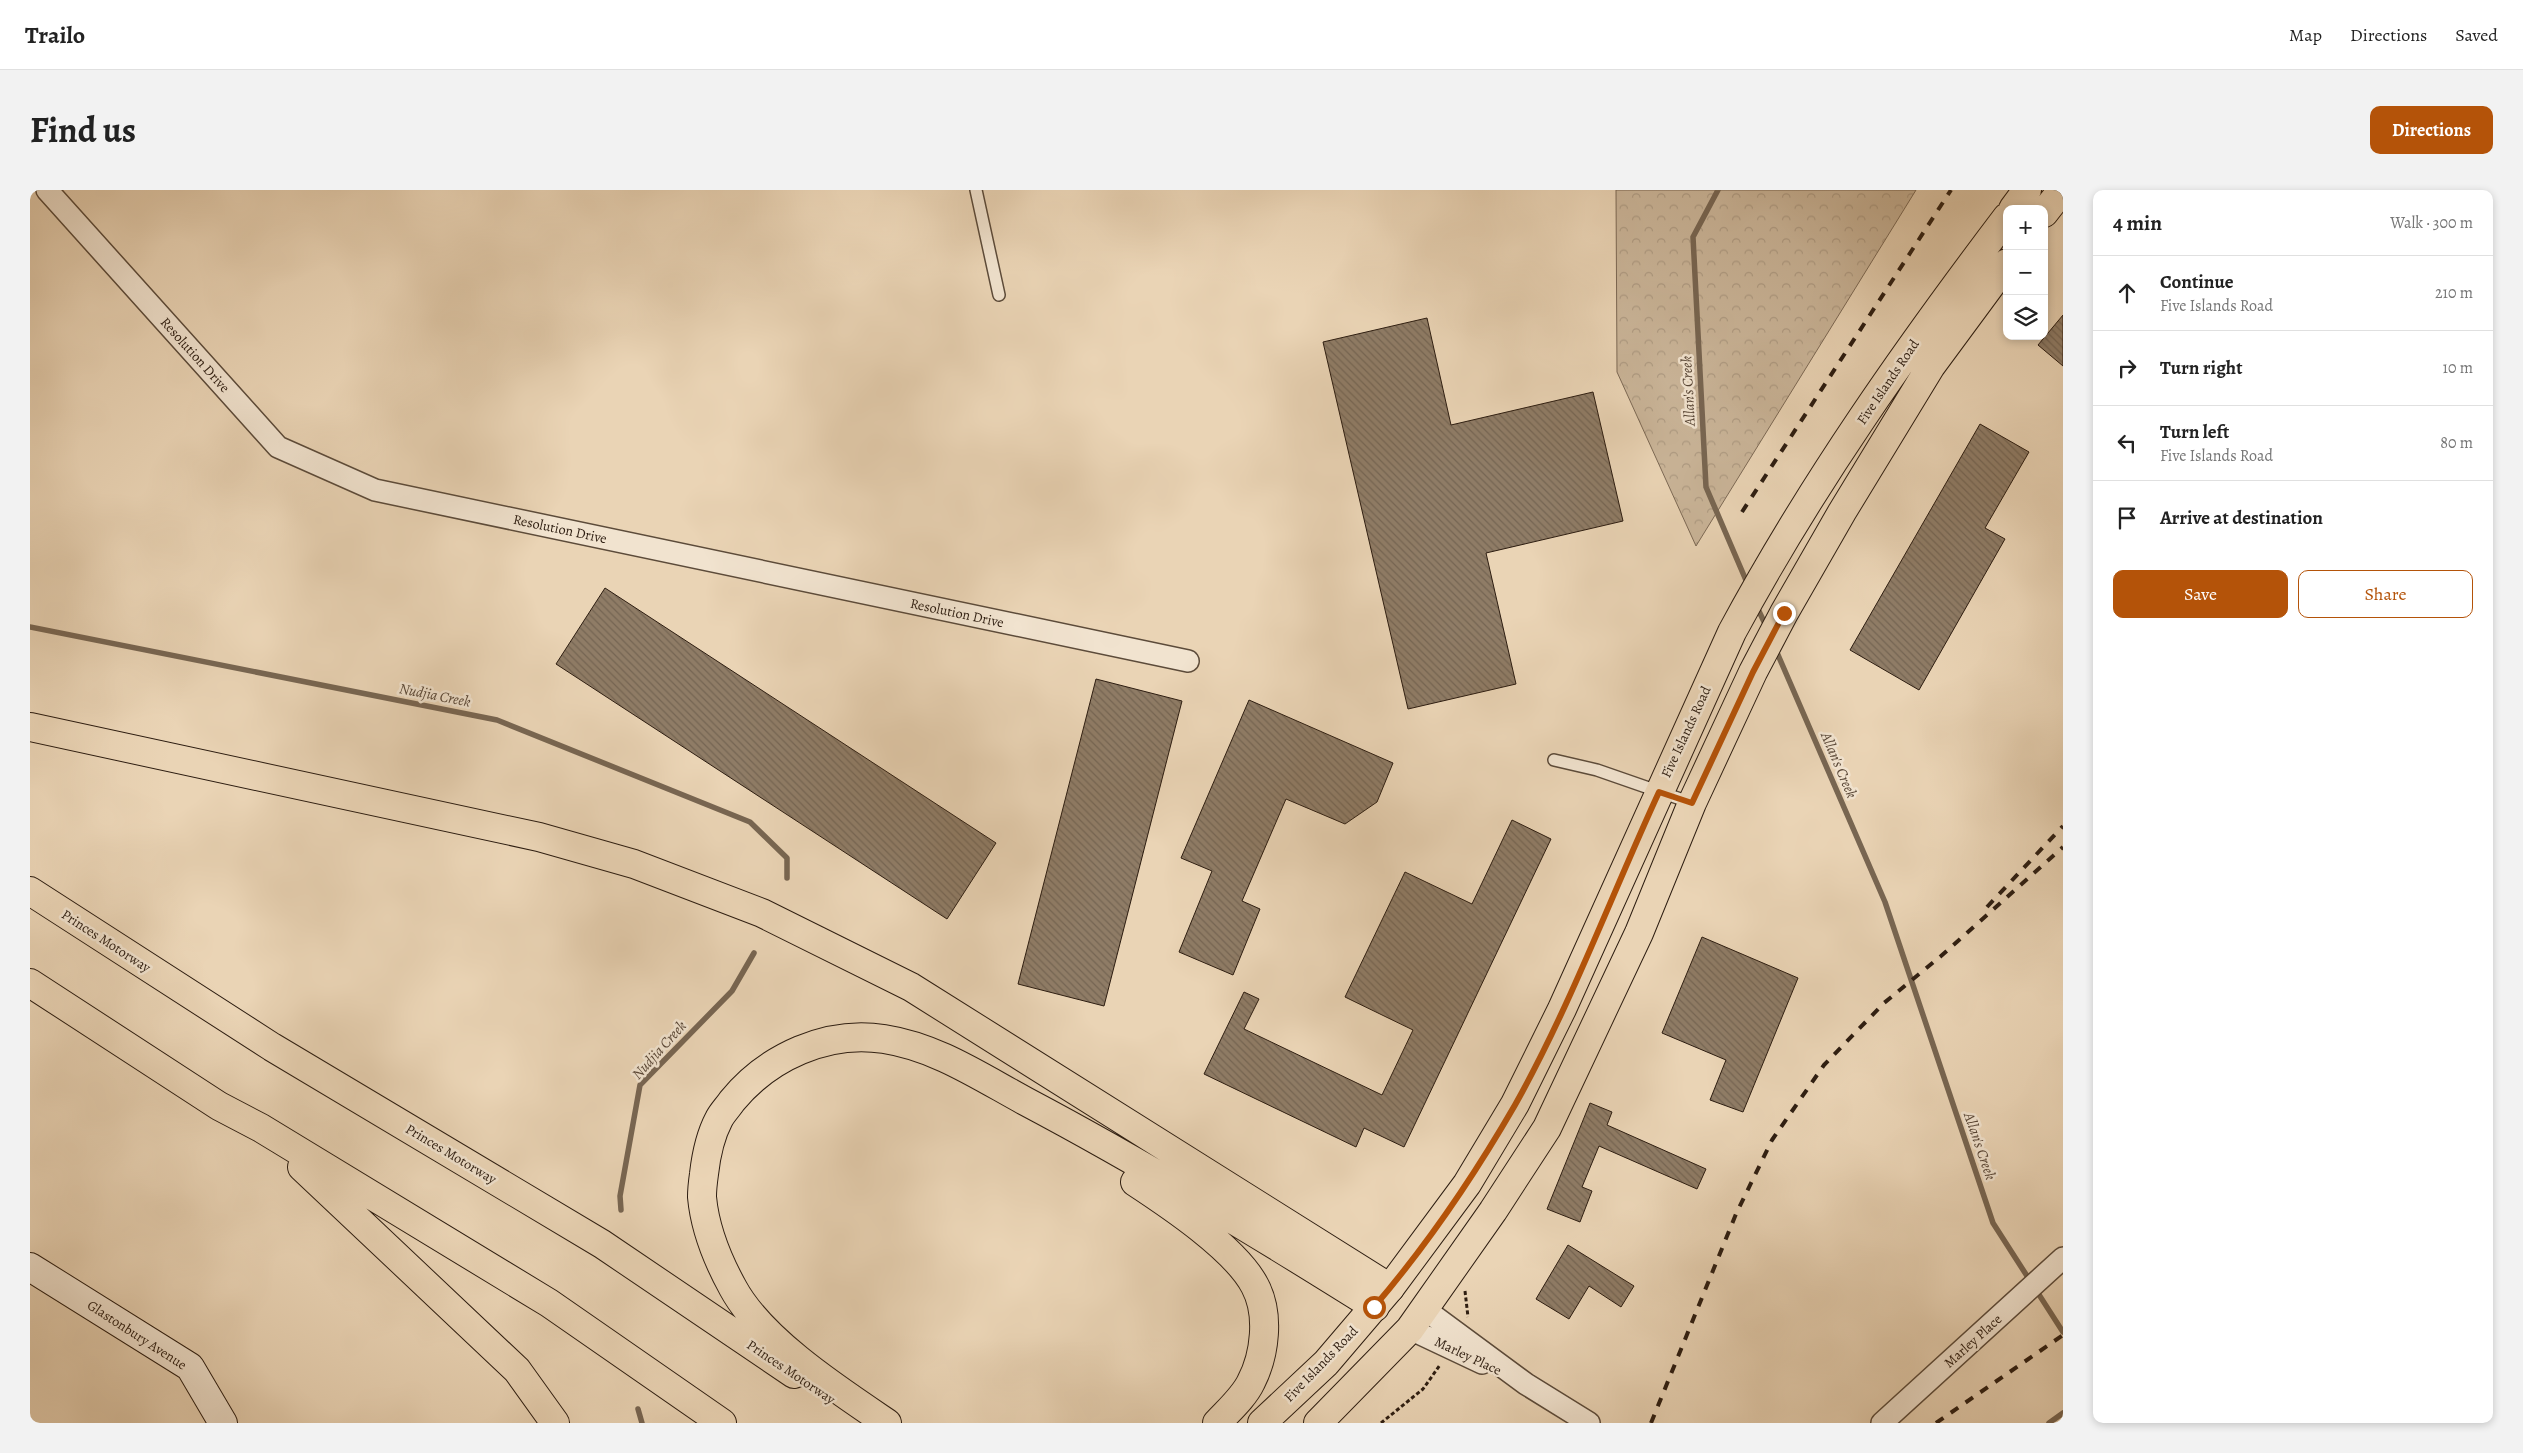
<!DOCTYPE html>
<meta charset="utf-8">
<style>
:root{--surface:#fff;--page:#f2f2f2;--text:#222;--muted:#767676;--line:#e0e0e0;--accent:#b45309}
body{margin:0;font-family:Alegreya,serif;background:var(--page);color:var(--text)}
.controls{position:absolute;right:15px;top:15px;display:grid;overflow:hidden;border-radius:10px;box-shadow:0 2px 8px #0003}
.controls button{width:45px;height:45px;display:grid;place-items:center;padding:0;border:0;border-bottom:1px solid var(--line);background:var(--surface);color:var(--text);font:25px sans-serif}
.stop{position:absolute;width:15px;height:15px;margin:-11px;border:4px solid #b45309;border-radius:50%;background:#fff}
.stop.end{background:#b45309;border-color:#fff;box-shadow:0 1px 5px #0008}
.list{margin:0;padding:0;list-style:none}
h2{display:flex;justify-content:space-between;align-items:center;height:65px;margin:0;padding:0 20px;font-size:21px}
h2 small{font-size:16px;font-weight:400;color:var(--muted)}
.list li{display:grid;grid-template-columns:32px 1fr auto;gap:15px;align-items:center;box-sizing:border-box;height:75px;padding:0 20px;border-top:1px solid var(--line)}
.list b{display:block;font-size:19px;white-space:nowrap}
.list p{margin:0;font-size:16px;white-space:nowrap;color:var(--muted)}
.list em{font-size:16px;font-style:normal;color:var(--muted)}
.actions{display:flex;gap:10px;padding:15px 20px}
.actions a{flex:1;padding:11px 0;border:1px solid var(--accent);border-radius:10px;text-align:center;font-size:18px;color:var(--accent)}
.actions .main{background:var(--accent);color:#fff}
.icon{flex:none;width:28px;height:28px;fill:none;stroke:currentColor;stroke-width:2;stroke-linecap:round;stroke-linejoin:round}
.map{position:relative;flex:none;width:2033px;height:1233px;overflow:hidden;border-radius:10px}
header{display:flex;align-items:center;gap:30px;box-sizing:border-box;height:70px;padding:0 25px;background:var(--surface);border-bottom:1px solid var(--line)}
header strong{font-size:24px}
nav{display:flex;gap:28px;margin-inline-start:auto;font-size:18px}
.intro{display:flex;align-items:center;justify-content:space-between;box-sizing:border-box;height:120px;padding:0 30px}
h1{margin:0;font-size:35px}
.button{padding:12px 22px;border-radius:10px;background:var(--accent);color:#fff;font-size:18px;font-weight:700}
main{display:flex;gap:30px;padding:0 30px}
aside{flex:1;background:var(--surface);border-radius:10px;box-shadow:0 2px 8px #0003}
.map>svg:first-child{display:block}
.forest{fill:url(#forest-crowns);stroke:#7c6955}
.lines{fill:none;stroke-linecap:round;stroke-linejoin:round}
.stream{stroke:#786652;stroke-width:5.5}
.building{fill:url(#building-back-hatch);stroke:#2d1d11}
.lane-casing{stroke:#5c4b3a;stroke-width:14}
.street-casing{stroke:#5c4b3a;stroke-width:24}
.secondary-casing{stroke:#2d1d11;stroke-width:30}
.primary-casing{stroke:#2d1d11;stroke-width:30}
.highway-casing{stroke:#2d1d11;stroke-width:30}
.path{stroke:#2d1d11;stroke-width:3;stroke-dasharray:4 2.5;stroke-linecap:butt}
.lane{stroke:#f1e3cf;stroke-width:11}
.street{stroke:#f1e3cf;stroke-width:21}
.secondary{stroke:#f1e3cf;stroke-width:28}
.primary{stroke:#ead4b5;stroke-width:28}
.highway{stroke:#ead4b5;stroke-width:28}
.rail{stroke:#2d1d11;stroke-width:4;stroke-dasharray:9 9;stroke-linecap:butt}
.route{stroke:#b45309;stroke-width:6}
.labels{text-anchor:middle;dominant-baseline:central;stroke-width:5;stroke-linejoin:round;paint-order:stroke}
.street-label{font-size:14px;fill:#2d1d11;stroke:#f1e3cf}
.water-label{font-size:15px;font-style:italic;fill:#594737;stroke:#f1e3cf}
</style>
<header>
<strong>Trailo</strong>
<nav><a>Map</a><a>Directions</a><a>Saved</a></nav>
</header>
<div class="intro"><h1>Find us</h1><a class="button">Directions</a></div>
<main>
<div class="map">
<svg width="2033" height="1233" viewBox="0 0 2033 1233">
<defs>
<pattern id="forest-crowns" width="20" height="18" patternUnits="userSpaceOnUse" patternTransform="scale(1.25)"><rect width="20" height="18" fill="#cab599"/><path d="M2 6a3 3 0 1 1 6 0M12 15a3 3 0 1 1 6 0" fill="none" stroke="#ae9b83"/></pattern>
<pattern id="building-back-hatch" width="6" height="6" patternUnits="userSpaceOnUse" patternTransform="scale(1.25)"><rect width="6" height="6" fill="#8f7c66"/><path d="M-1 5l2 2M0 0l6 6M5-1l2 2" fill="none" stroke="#756553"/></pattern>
</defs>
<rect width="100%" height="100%" fill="#ead4b5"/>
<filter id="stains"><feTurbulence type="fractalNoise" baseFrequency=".004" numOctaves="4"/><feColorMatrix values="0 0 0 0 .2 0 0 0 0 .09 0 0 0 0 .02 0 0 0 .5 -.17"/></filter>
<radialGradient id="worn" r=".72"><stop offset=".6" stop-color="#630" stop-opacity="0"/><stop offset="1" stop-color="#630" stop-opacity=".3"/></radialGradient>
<path class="forest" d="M1586,0H1886L1666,356L1587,182Z"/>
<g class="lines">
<path class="stream" d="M1688,0L1663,47L1676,297L1718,395
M1726,415L1737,438
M0,437L467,530L720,632L757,668V688
M1745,458L1855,712L1963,1033L2033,1142
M591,1020L590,1006L610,895L702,801L724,763
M608,1219L612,1233
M2019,1233L2033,1223"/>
</g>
<path class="building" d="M2033,125V176L2008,155Z
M1397,128L1421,235L1563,202L1593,331L1456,363L1486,494L1378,519L1293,152Z
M1950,234L1999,262L1955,338L1975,349L1889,500L1820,460Z
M575,398L966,653L917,729L526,474Z
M1066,489L1152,511L1074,816L988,794Z
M1219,510L1363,573L1347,612L1315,634L1256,609L1212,711L1230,719L1203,785L1149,762L1182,681L1151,668Z
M1482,630L1521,649L1374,957L1334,938L1326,957L1174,884L1214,802L1229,809L1214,839L1352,905L1383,840L1315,807L1375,682L1442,714Z
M1672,747L1768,788L1713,922L1680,910L1696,870L1632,843Z
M1560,913L1582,922L1577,935L1676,979L1667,999L1569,956L1552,997L1562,1001L1550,1032L1517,1019Z
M1538,1055L1604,1096L1591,1117L1559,1096L1539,1129L1506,1109Z"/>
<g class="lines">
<defs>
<path id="lane" d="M946,0L969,105
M1524,570L1567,580L1662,613"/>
<path id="street" d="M17,0L248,257L345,300L1158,471
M1393,1118L1496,1194L1559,1233
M1380,1139L1452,1173
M1852,1233L2033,1068"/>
<path id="secondary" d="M0,1077L160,1177L193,1233"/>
<path id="primary" d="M1983,19L1997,0
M2014,23L2032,0
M1232,1233L1296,1173L1360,1098L1437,994L1485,914L1532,819L1702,442C1781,295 1877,159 1977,27
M1288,1233L1380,1139L1463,1021L1517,938L1609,743L1662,613L1723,482L1754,423L1812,322L1901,176L1977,73"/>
<path id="highway" d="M0,537L509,647L604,674L732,723L881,797L1360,1098
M0,701L242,857L572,1054L764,1184
M0,793L189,916L231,938L519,1113L692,1233
M272,977L487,1180L525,1233
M1105,992C1140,1015 1206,1059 1225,1096C1240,1124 1235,1165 1221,1192C1214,1207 1198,1221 1187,1233
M857,1233C808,1200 731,1150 703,1098C687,1069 675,1040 672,1007C672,999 673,991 674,984C676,966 680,946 689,929C692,923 698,917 702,911C738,867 797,840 854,849C906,857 949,886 995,911C1114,974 1230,1045 1345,1117"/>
</defs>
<use href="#lane" class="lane-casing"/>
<use href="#street" class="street-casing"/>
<use href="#secondary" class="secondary-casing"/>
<use href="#primary" class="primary-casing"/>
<use href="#highway" class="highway-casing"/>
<path class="path" d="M1435,1101L1438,1127
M1351,1233L1393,1199L1410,1175"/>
<use href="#lane" class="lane"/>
<use href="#street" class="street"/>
<use href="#secondary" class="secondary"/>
<use href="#primary" class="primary"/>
<use href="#highway" class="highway"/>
<path class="rail" d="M1712,322L1921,0
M1957,717L2033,636
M1621,1233L1706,1024L1742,950L1794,875L1854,813L1911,766L2033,657
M1906,1233L2033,1145"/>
</g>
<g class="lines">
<path class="route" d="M1344,1117C1398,1054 1444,986 1485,915C1541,815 1581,706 1629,602L1662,613L1723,482L1754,423"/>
</g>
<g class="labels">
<g class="street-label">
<text transform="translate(165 165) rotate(48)">Resolution Drive</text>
<text transform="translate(1858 192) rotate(-56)">Five Islands Road</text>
<text transform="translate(530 339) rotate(12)">Resolution Drive</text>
<text transform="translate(927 423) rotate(12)">Resolution Drive</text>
<text transform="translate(1656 542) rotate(-65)">Five Islands Road</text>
<text transform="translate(76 751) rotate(33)">Princes Motorway</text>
<text transform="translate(421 964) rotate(31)">Princes Motorway</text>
<text transform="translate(107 1145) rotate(33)">Glastonbury Avenue</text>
<text transform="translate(1943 1151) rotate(-42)">Marley Place</text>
<text transform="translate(1438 1166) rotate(25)">Marley Place</text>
<text transform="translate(1291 1174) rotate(-46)">Five Islands Road</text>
<text transform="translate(761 1182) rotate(34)">Princes Motorway</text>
</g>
<g class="water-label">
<text transform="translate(1658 201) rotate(-93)">Allan's Creek</text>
<text transform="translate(405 505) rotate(11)">Nudjia Creek</text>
<text transform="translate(1809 575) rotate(67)">Allan's Creek</text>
<text transform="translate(629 860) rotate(-48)">Nudjia Creek</text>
<text transform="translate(1950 956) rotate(71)">Allan's Creek</text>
</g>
</g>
<rect width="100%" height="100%" filter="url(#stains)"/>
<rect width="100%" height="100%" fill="url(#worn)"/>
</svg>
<div class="controls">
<button>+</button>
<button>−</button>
<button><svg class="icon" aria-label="layers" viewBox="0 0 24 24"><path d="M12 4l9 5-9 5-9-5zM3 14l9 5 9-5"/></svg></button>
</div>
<div class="stop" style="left:1344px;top:1117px"></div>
<div class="stop end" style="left:1754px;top:423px"></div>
</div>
<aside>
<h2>4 min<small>Walk · 300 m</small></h2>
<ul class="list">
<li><svg class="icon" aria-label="ahead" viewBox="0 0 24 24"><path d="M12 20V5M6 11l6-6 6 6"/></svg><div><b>Continue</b><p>Five Islands Road</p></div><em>210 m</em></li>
<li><svg class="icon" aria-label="right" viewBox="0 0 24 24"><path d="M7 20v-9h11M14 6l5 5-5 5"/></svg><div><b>Turn right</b></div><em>10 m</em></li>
<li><svg class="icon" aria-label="left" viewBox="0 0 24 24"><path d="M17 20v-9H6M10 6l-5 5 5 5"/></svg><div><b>Turn left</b><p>Five Islands Road</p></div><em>80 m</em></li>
<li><svg class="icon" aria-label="arrive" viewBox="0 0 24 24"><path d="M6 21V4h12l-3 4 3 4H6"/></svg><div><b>Arrive at destination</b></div></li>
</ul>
<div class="actions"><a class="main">Save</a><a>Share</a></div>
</aside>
</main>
